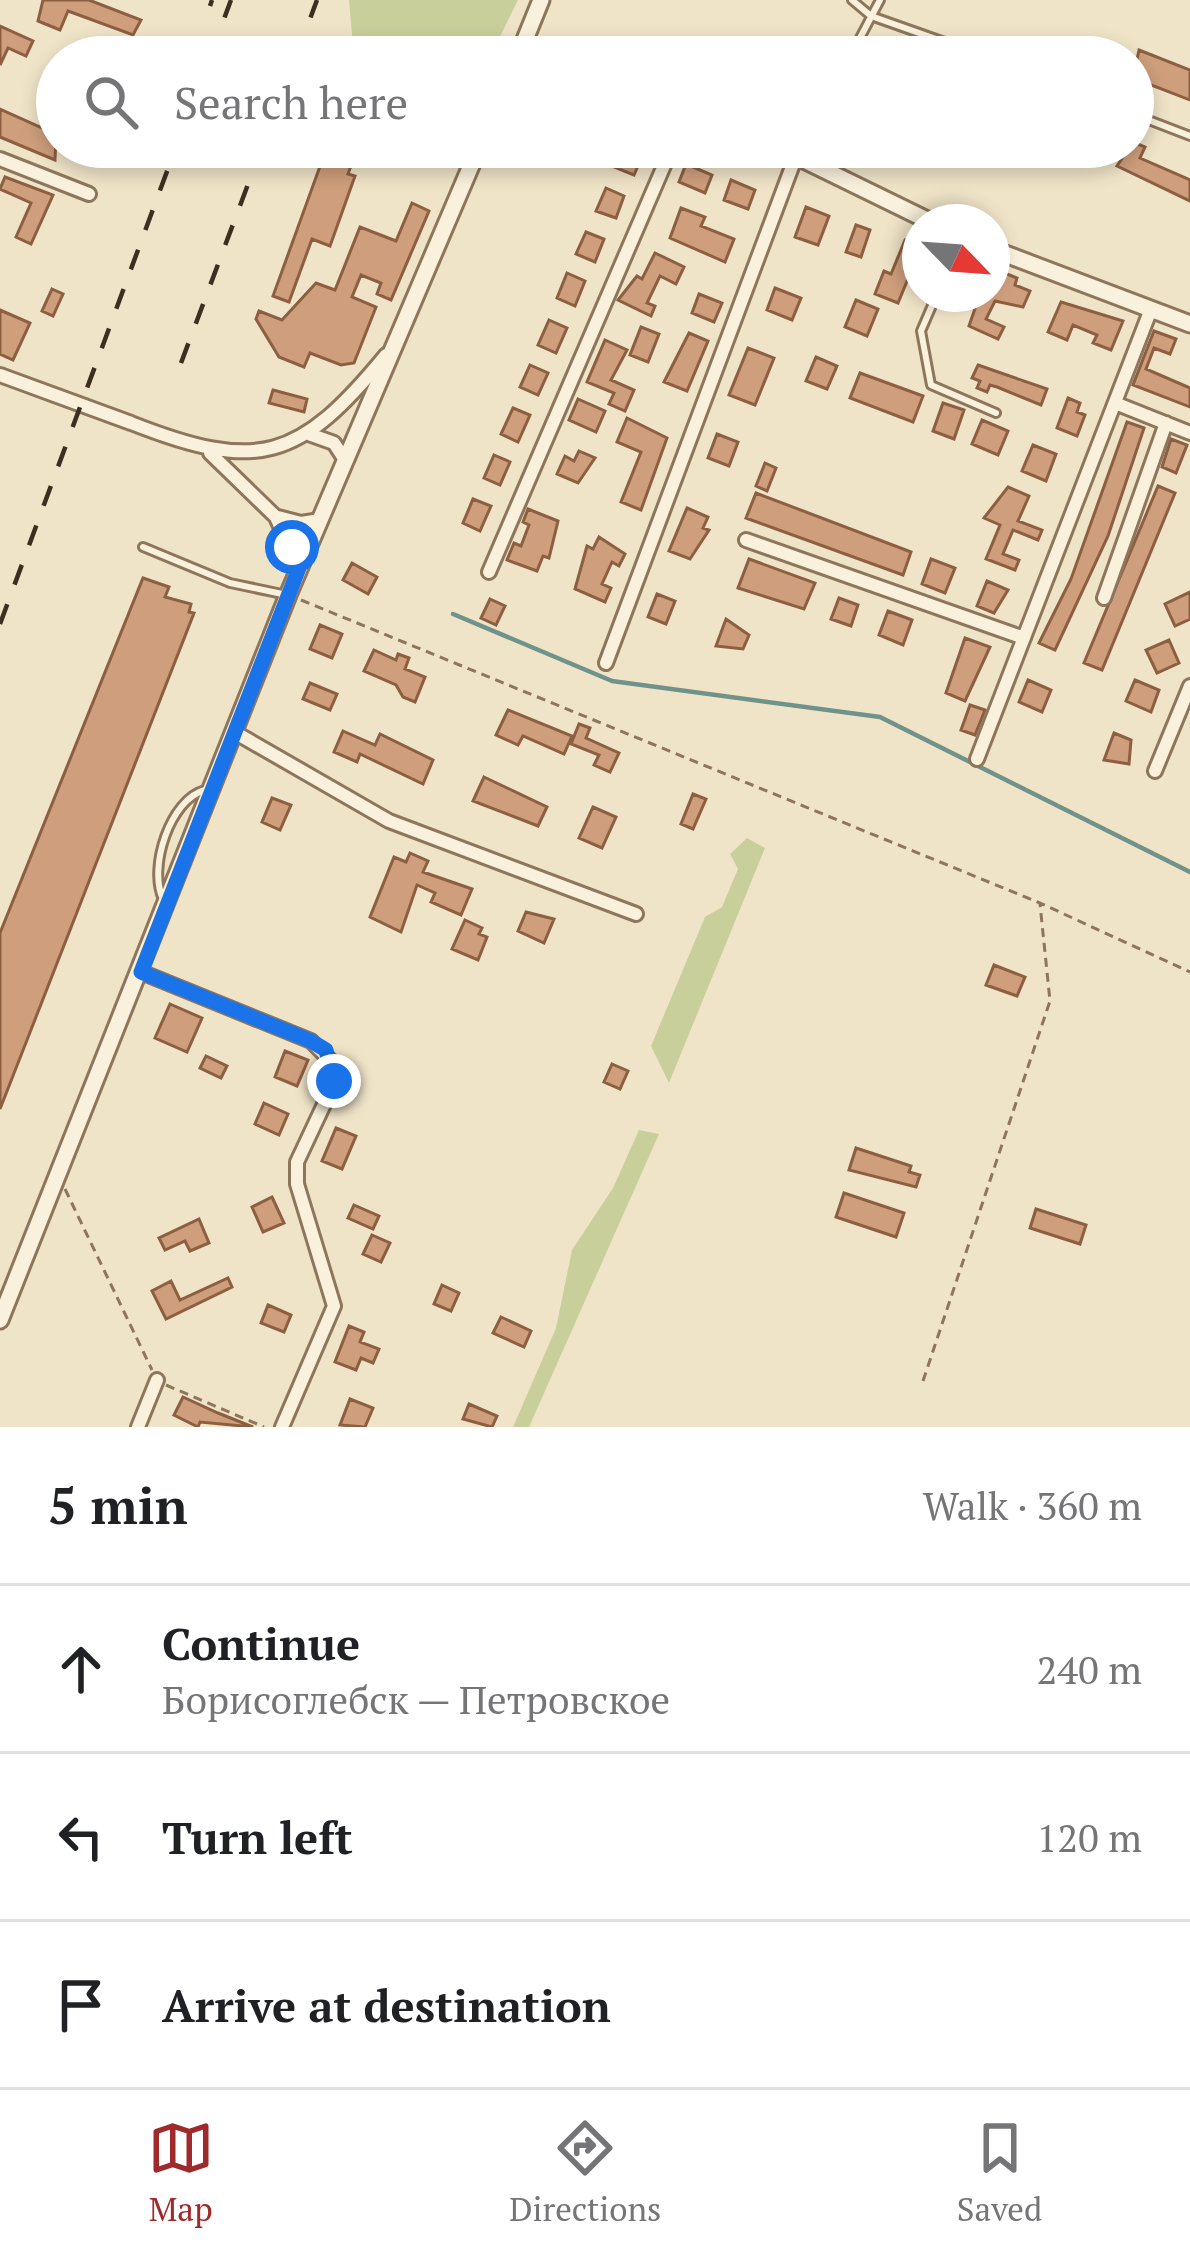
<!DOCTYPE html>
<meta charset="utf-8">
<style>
:root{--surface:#fff;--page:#f6f6f6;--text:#202124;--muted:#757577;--line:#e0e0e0;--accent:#9e2a2b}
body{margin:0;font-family:"PT Serif",serif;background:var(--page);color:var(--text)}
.compass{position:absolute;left:902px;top:204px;width:108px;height:108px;border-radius:50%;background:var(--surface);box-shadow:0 6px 18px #0003;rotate:115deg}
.stop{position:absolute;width:36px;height:36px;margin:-27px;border:9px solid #1a73e8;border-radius:50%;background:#fff}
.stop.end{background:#1a73e8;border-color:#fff;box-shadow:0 3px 12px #0008}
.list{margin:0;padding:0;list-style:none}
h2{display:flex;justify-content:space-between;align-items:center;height:156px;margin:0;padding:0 48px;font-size:51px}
h2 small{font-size:39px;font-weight:400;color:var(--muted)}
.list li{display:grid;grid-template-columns:78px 1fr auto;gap:36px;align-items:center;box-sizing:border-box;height:168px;padding:0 48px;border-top:3px solid var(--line)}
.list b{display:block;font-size:45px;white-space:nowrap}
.list p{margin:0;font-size:39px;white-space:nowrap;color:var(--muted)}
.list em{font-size:39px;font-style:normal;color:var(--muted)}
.icon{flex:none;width:66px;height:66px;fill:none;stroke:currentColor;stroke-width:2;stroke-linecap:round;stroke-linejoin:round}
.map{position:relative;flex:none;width:1190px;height:1427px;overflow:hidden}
.search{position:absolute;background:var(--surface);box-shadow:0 6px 18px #0003;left:36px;right:36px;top:36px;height:132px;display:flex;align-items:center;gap:30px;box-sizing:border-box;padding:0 42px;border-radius:66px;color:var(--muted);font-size:45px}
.sheet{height:660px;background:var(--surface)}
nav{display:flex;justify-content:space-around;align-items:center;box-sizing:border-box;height:168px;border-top:3px solid var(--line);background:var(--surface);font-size:33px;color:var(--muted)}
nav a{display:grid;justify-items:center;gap:6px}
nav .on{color:var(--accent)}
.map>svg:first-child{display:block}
.green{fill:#c9cf9b}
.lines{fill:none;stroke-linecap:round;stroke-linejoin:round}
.stream{stroke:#6f938a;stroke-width:4.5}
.building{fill:#cf9f7d;stroke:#8d5f41;stroke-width:3}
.service-casing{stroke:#8d765c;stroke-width:12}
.minor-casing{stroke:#8d765c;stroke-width:18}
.tertiary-casing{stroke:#8d765c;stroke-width:21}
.path{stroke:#8d765c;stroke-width:3;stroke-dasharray:9 6;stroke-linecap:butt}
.service{stroke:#faf1dc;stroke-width:6}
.minor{stroke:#faf1dc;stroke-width:12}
.tertiary{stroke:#faf1dc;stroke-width:15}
.rail{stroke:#3d2e20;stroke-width:4.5;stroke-dasharray:21 21;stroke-linecap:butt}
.route{stroke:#1a73e8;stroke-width:15}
</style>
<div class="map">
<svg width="1190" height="1427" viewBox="0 0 1190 1427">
<rect width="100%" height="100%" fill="#f0e4c8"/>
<path class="green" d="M349,0H518L490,57H354Z
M747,838L765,848L669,1083L651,1046L705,917L722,907L738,869L730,854Z
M639,1130L659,1134L529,1427H513L556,1328L572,1250L613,1188Z"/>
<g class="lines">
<path class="stream" d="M453,614L612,681L880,717L1190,872"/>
</g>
<path class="building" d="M43,0H89L141,20L133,35L68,11L60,30L38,21Z
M0,26L33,41L26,56L8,48L0,65Z
M1139,50L1190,70V100L1133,78Z
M0,109L49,131L57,114L55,160L0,137Z
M1133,142L1145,147L1140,158L1190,180V201L1117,166Z
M327,147H358L348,174L355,176L330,246L312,239L289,302L273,296Z
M616,147L644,152L634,175L609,165Z
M686,164L712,175L705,193L679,182Z
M5,177L53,195L31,244L16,237L31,203L0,189Z
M731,180L755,190L748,209L724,200Z
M606,188L624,196L616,218L596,211Z
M412,203L429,211L391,300L377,294L381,283L361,275L352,297L376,307L354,363L341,365L310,353L304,367L279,357L256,319L259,311L282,320L316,283L335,290L360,227L396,241Z
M806,207L829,216L818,245L795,237Z
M681,208L705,217L701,226L734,239L725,262L670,238Z
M856,225L870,230L861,257L846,252Z
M586,232L604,239L595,262L576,254Z
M905,240L920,245V272L912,269L898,303L875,294L884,271L891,274Z
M655,253L684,267L676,284L660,276L647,303L655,306L651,316L618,300L637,276L642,279Z
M992,268L1017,278L1015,285L1030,291L1023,307L995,301L986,319L1004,327L998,339L969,326L980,294H992Z
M567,273L585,281L575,306L557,298Z
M775,288L801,298L792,320L767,310Z
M52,289L63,294L53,316L42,311Z
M699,294L722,303L714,322L692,313Z
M856,300L878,309L867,336L845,327Z
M1061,302L1123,321L1111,350L1093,343L1097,335L1073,325L1067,340L1048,332Z
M0,310L30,323L13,360L0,354Z
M549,320L567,328L556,353L538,345Z
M641,327L659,334L648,362L630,355Z
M1154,331L1176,339L1170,354L1154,348L1146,369L1190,388V407L1133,385Z
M689,333L708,341L687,391L664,382Z
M605,340L627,350L611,380L634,390L625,411L609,404L614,393L587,382Z
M748,348L774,358L755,405L729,395Z
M816,357L837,366L827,389L806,381Z
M530,365L548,373L538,395L520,387Z
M978,365L1047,389L1041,405L997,387L990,385L987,392L977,388L980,381L972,378Z
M860,373L923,396L913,422L850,398Z
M273,390L307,399L304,412L269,403Z
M1068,398L1080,403L1077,412L1085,415L1077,436L1057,428Z
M578,399L605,411L596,432L569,420Z
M943,403L964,410L954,439L933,431Z
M513,408L530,415L518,442L501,434Z
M627,418L667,438L641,510L621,502L641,452L617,442Z
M982,420L1008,431L998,455L972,444Z
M1127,422L1144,428L1108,536L1055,650L1039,643L1071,579Z
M717,434L738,442L729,466L708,458Z
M1171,439L1187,445L1176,473L1162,467Z
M1033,445L1056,454L1046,481L1022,471Z
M579,451L595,458L578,483L557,474L565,456L574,461Z
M494,455L510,462L500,485L484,478Z
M765,463L776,468L767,491L756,486Z
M1158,486L1175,493L1102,670L1084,663Z
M1008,487L1029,496L1018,521L1042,530L1038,540L1013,530L1003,554L1019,560L1015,570L986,559L1000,525L984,518Z
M756,493L911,552L903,575L746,518Z
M473,499L491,506L480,531L463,523Z
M687,508L708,517L703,528L709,530L690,559L669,551Z
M528,509L558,521L549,558L543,556L537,571L507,560L514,543L521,546L529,525L523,522Z
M599,537L625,554L619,566L612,562L602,584L611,588L605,602L575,589L587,546L593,549Z
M749,559L815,583L804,609L738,588Z
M931,559L955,568L945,593L922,584Z
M352,563L377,577L368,594L343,580Z
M143,578L169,587L165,597L191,604L189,612L194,613L0,1109V933Z
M987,581L1008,590L994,613L977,606Z
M1190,592V619L1175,626L1165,604Z
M657,594L675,601L666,624L648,617Z
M839,598L858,605L851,626L831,619Z
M490,599L505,606L496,625L481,618Z
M888,611L912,620L903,645L879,635Z
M726,619L749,635L743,649L716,646Z
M320,625L342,634L332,658L310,649Z
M965,638L990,647L965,701L946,693Z
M1169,640L1179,663L1157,673L1146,650Z
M374,650L396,660L398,654L409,658L405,669L425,677L415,702L403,697L396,685L364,671Z
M1028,680L1051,690L1042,712L1019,702Z
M1135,680L1159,690L1151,712L1126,701Z
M310,683L337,694L330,710L303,699Z
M970,705L985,710L975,735L961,730Z
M508,710L572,736L564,754L523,736L518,745L496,735Z
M579,724L590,728L586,738L619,753L610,772L594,765L599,755L571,744Z
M343,731L375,745L380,734L433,760L423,784L360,754L357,762L334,752Z
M1114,733L1131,740L1129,764L1104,760Z
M484,777L547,807L538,826L473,801Z
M693,794L706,799L693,829L681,824Z
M272,798L291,805L280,830L262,822Z
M593,807L616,817L602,848L579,838Z
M410,853L428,861L423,872L472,889L461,915L431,902L435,893L417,885L401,932L370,917L394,857L406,862Z
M526,912L554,919L544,943L518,931Z
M465,920L482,928L479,934L487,937L478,960L452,949Z
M994,965L1025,977L1017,996L986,985Z
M170,1004L202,1018L187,1052L155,1038Z
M285,1051L308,1060L297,1086L275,1077Z
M206,1056L227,1066L221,1078L200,1068Z
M612,1064L628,1071L620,1089L604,1082Z
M264,1103L288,1114L279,1135L255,1124Z
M336,1128L356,1136L342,1169L322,1161Z
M856,1148L911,1166L909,1172L920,1175L916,1187L849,1170Z
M844,1193L904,1213L896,1237L836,1217Z
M272,1197L284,1223L263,1232L252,1207Z
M354,1205L379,1216L373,1229L348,1218Z
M1036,1209L1086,1225L1080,1244L1030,1228Z
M199,1219L209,1243L190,1251L185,1241L165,1250L159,1238Z
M372,1235L390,1243L381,1262L363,1254Z
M228,1278L232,1287L166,1319L152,1291L171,1281L180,1300Z
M442,1285L459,1293L451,1311L434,1304Z
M268,1305L291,1315L284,1332L261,1323Z
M501,1317L531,1331L524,1347L493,1333Z
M349,1326L364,1332L360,1342L379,1349L373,1363L361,1358L356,1370L335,1362Z
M183,1397L218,1413L253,1427L200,1422L198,1427L174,1415Z
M350,1399L373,1408L365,1427L340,1425Z
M469,1404L497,1416L492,1427L463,1419Z"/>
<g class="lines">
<defs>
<path id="service" d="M852,0L871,16L987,57
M850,57L880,0
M1133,114L1190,136
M937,294L921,331L931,385L996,413
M143,547L230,583L287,595
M163,899C148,868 170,799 205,790"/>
<path id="minor" d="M0,159L89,194
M0,375C44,391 87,407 131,423C258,473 299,461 386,355
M1115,403L1190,433
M306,433L334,443L345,460
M210,453L276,517L299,569
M278,517L301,523L320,520
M746,540L1024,638
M489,572L672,147
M1104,598L1166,423
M606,663L796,156
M236,733L389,821L636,914
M977,759L1151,309
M1155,771L1190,686
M141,972L311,1041L334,1064L335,1081L297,1162V1184L334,1306L282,1427
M138,1427L157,1380"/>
<path id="tertiary" d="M518,57L541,0
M759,147L796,156L931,222
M992,249L1190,324
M0,1320L288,595L479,147"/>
</defs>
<use href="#service" class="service-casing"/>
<use href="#minor" class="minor-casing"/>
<use href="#tertiary" class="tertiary-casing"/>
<path class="path" d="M301,600L1040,903L1190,972
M65,1189L152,1370
M923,1381L1050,1001L1040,904
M166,1385L264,1427"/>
<use href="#service" class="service"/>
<use href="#minor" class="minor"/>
<use href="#tertiary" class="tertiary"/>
<path class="rail" d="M210,6L212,0
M210,57L231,0
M296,57L317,0
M181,363L262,147
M0,624L176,147"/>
</g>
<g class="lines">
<path class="route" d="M292,547L299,568L141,972L311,1041L326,1050L334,1081"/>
</g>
</svg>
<svg class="compass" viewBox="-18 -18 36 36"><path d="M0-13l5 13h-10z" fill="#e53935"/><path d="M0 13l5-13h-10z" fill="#757577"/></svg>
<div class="stop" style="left:292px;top:547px"></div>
<div class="stop end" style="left:334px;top:1081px"></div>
<div class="search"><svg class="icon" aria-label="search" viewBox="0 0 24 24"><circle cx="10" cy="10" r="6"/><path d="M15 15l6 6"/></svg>Search here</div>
</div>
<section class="sheet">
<h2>5 min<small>Walk · 360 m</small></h2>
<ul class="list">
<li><svg class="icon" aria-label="ahead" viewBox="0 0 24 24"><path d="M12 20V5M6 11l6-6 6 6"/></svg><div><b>Continue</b><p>Борисоглебск — Петровское</p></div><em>240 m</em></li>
<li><svg class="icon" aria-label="left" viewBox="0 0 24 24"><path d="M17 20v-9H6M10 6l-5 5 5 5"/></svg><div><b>Turn left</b></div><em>120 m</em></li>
<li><svg class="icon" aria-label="arrive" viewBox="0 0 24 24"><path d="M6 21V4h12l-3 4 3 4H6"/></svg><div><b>Arrive at destination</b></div></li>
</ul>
</section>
<nav>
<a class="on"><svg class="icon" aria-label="map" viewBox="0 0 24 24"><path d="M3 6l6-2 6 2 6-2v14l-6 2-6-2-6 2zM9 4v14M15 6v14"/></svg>Map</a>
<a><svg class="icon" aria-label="directions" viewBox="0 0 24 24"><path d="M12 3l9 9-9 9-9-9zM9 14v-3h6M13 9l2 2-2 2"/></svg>Directions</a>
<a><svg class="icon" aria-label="saved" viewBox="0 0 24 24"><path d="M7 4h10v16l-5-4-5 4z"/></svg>Saved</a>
</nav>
